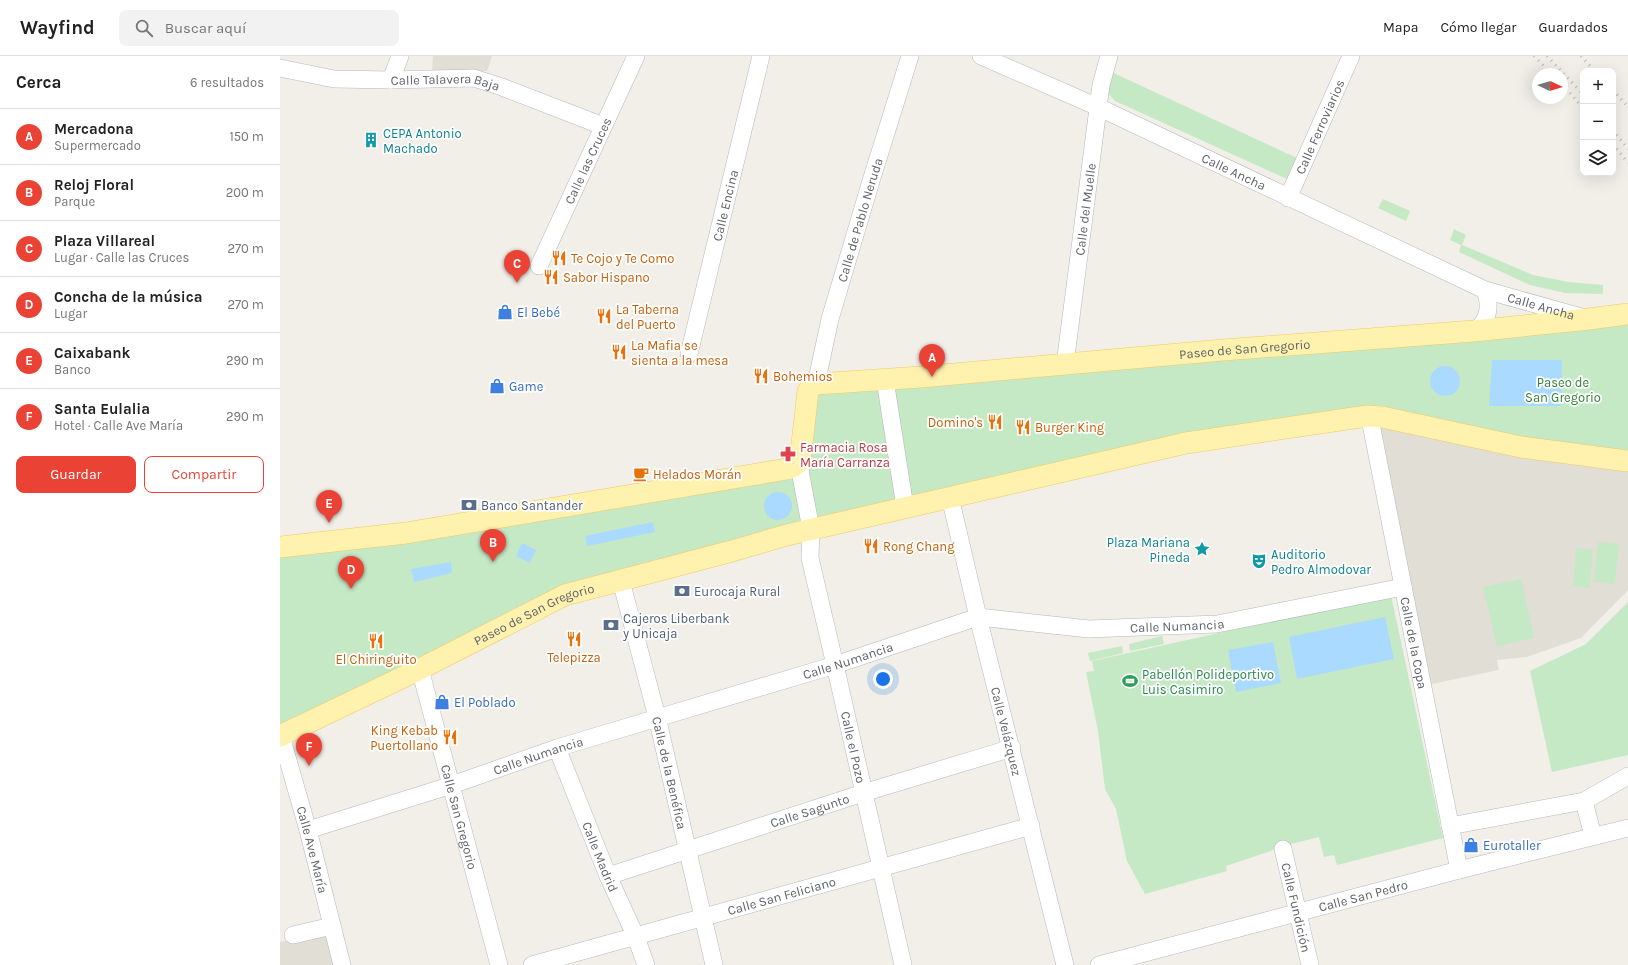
<!DOCTYPE html>
<html lang="es">
<meta charset="utf-8">
<style>
:root{--surface:#fff;--page:#f2f2f2;--text:#222;--muted:#767676;--line:#e0e0e0;--accent:#ea4335}
body{margin:0;font-family:Karla,sans-serif;background:var(--page);color:var(--text)}
.controls{position:absolute;right:12px;top:12px;display:grid;overflow:hidden;border-radius:8px;box-shadow:0 4px 16px #0002}
.controls button{width:36px;height:36px;display:grid;place-items:center;padding:0;border:0;border-bottom:1px solid var(--line);background:var(--surface);color:var(--text);font:20px sans-serif}
.compass{position:absolute;left:1252px;top:12px;width:36px;height:36px;border-radius:50%;background:var(--surface);box-shadow:0 4px 16px #0002;rotate:94deg}
.you{position:absolute;left:603px;top:623px;width:14px;height:14px;margin:-10px;border:3px solid #fff;border-radius:50%;background:#1a73e8;box-shadow:0 0 0 6px #1a73e833}
.badge{display:grid;place-items:center;width:26px;height:26px;border-radius:50%;background:var(--accent);color:#fff;font-size:13px;font-weight:700}
.pin{position:absolute;translate:-50% -33px;filter:drop-shadow(0 1px 2px #0008)}
.pin::after{content:'';position:absolute;top:21px;width:14px;height:12px;background:inherit;clip-path:polygon(0 0,100% 0,50% 100%)}
.list{margin:0;padding:0;list-style:none}
h2{display:flex;justify-content:space-between;align-items:center;height:52px;margin:0;padding:0 16px;font-size:17px}
h2 small{font-size:13px;font-weight:400;color:var(--muted)}
.list li{display:grid;grid-template-columns:26px 1fr auto;gap:12px;align-items:center;box-sizing:border-box;height:56px;padding:0 16px;border-top:1px solid var(--line)}
.list b{display:block;font-size:15px;white-space:nowrap}
.list p{margin:0;font-size:13px;white-space:nowrap;color:var(--muted)}
.list em{font-size:13px;font-style:normal;color:var(--muted)}
.actions{display:flex;gap:8px;padding:12px 16px}
.actions a{flex:1;padding:9px 0;border:1px solid var(--accent);border-radius:8px;text-align:center;font-size:14px;color:var(--accent)}
.actions .main{background:var(--accent);color:#fff}
.icon{flex:none;width:22px;height:22px;fill:none;stroke:currentColor;stroke-width:2;stroke-linecap:round;stroke-linejoin:round}
.map{position:relative;flex:none;width:1348px;height:909px;overflow:hidden}
header{display:flex;align-items:center;gap:24px;box-sizing:border-box;height:56px;padding:0 20px;background:var(--surface);border-bottom:1px solid var(--line)}
header strong{font-size:19px}
nav{display:flex;gap:22px;margin-inline-start:auto;font-size:14px}
.search{width:280px;height:36px;background:var(--page);display:flex;align-items:center;gap:10px;box-sizing:border-box;padding:0 14px;border-radius:8px;color:var(--muted);font-size:15px}
main{display:flex}
aside{flex:1;background:var(--surface)}
.map>svg:first-child{display:block}
.education{fill:#e1ded6}
.green{fill:#c5e8c5}
.water{fill:#aadaff}
.lines{fill:none;stroke-linecap:round;stroke-linejoin:round}
.minor-casing{stroke:#b5b8bc;stroke-width:18}
.major-casing{stroke:#f2c960;stroke-width:22}
.minor{stroke:#fff;stroke-width:17}
.major{stroke:#fff2af;stroke-width:21}
.rail{stroke:#b6b7b8;stroke-width:3;stroke-dasharray:1 5;stroke-linecap:butt}
.labels{text-anchor:middle;dominant-baseline:central;stroke-width:3.5;stroke-linejoin:round;paint-order:stroke}
.street-label{font-size:13px;fill:#5f6368;stroke:#fff}
.culture-label{font-size:13px;fill:#0d838f;stroke:#fff;text-anchor:start}
.food-label{font-size:13px;fill:#c56008;stroke:#fff;text-anchor:start}
.shop-label{font-size:13px;fill:#366cbe;stroke:#fff;text-anchor:start}
.park-label{font-size:13px;fill:#348238;stroke:#fff}
.health-label{font-size:13px;fill:#be3a42;stroke:#fff;text-anchor:start}
.service-label{font-size:13px;fill:#4e5e75;stroke:#fff;text-anchor:start}
.leisure-label{font-size:13px;fill:#27864d;stroke:#fff;text-anchor:start}
</style>
<header>
<strong>Wayfind</strong>
<div class="search"><svg class="icon" aria-label="search" viewBox="0 0 24 24"><circle cx="10" cy="10" r="6"/><path d="M15 15l6 6"/></svg>Buscar aquí</div>
<nav><a>Mapa</a><a>Cómo llegar</a><a>Guardados</a></nav>
</header>
<main>
<aside>
<h2>Cerca<small>6 resultados</small></h2>
<ul class="list">
<li><span class="badge">A</span><div><b>Mercadona</b><p>Supermercado</p></div><em>150 m</em></li>
<li><span class="badge">B</span><div><b>Reloj Floral</b><p>Parque</p></div><em>200 m</em></li>
<li><span class="badge">C</span><div><b>Plaza Villareal</b><p>Lugar · Calle las Cruces</p></div><em>270 m</em></li>
<li><span class="badge">D</span><div><b>Concha de la música</b><p>Lugar</p></div><em>270 m</em></li>
<li><span class="badge">E</span><div><b>Caixabank</b><p>Banco</p></div><em>290 m</em></li>
<li><span class="badge">F</span><div><b>Santa Eulalia</b><p>Hotel · Calle Ave María</p></div><em>290 m</em></li>
</ul>
<div class="actions"><a class="main">Guardar</a><a>Compartir</a></div>
</aside>
<div class="map">
<svg width="1348" height="909" viewBox="0 0 1348 909">
<rect width="100%" height="100%" fill="#f1efe8"/>
<path class="education" d="M153,0H212L207,15H152Z
M1091,368L1348,405V534L1301,582L1247,601L1217,604L1219,614L1142,630Z
M51,874L59,909H0V886Z"/>
<path class="green" d="M825,13L1017,102L1007,123L835,45L821,29Z
M1103,143L1130,155L1126,165L1098,152Z
M1174,173L1186,179L1182,189L1253,219L1288,226L1323,229V238L1285,237L1250,229L1179,196L1181,189L1170,184Z
M1348,264V405L1102,361L919,384L341,525L0,680V491L507,413L528,335Z
M1318,486L1339,488L1335,528L1314,526Z
M1296,492L1313,494L1310,532L1293,530Z
M1241,523L1254,582L1217,590L1203,531Z
M1111,539L1163,782L1057,809L1054,799L1044,801L1039,781L1011,788L946,810L947,815L865,838L847,805L836,753L825,733L818,675L806,616L814,615L812,605Z
M1348,546V699L1272,716L1250,615L1306,588Z
M882,580L884,588L850,595L849,588Z
M842,590L843,597L810,605L808,597Z"/>
<path class="water" d="M1212,304H1282L1281,350H1209Z
M1150 325a15 15 0 1 1 30 0a15 15 0 1 1-30 0Z
M484 450a14 14 0 1 1 28 0a14 14 0 1 1-28 0Z
M373,466L375,476L307,490L305,480Z
M242,487L256,494L250,507L236,500Z
M171,506L172,517L134,526L131,513Z
M1105,561L1114,603L1017,623L1009,581Z
M993,586L1001,627L956,636L948,594Z"/>
<g class="lines">
<defs>
<g id="minor">
<path id="s1" d="M701,0L818,51L1205,234L1301,261"/>
<path id="s2" d="M0,12L54,23L111,24L194,22L222,31L323,70"/>
<path d="M111,24L120,0"/>
<path id="s3" d="M1008,142L1071,0"/>
<path id="s4" d="M259,210L356,0"/>
<path d="M1194,275C1209,266 1211,249 1205,234"/>
<path id="s5" d="M409,298L481,0"/>
<path id="s6" d="M785,308L821,29L829,0"/>
<path d="M605,324L625,451"/>
<path id="s7" d="M536,328L550,263L591,125L630,0"/>
<path id="s8" d="M1087,360L1091,368L1179,814"/>
<path id="s9" d="M520,405L521,420L531,473L530,502L555,609L623,909"/>
<path id="s10" d="M670,441L698,561L785,909"/>
<path id="s11" d="M341,525L377,661L434,909"/>
<path id="s12" d="M140,613L219,909"/>
<path id="s13" d="M1,680L28,774L62,909"/>
<path id="s14" d="M277,692L328,820L356,881L366,909"/>
<path d="M1304,745L1313,780"/>
<path d="M1170,770L1304,745L1348,720"/>
<path id="s15" d="M28,774L172,729L277,692L555,609L698,561L809,573L937,568L1123,531"/>
<path id="s16" d="M1003,793L1030,909"/>
<path id="s17" d="M328,820L583,737L732,692"/>
<path d="M13,879L52,870"/>
<path id="s18" d="M252,909L751,770"/>
<path id="s19" d="M819,909L1179,814L1348,772"/>
</g>
<g id="major">
<path id="s20" d="M0,491L126,477L507,413L514,410L520,405L528,335L531,331L536,328L641,321L943,294L1194,275L1309,263L1348,258"/>
<path id="s21" d="M0,680L140,613L285,539L452,495L507,479L906,387L1087,360L1102,361L1241,391L1348,405"/>
</g>
</defs>
<use href="#minor" class="minor-casing"/>
<use href="#major" class="major-casing"/>
<use href="#minor" class="minor"/>
<use href="#major" class="major"/>
<path class="rail" d="M1254,0L1272,18
M1267,0L1303,38
M1301,0L1315,15
M1282,28L1303,52
M1333,34L1348,51
M1333,74L1348,93
M1333,88L1348,107"/>
</g>
<defs>
<symbol id="building-bare" viewBox="-9 -9 18 18"><path d="M-4-6H4V6H1V3H-1V6H-4ZM-2.5-4.3h1.7v1.8h-1.7ZM.8-4.3h1.7v1.8H.8ZM-2.5-1h1.7V.8h-1.7ZM.8-1h1.7V.8H.8Z" fill="#0f9aa8" stroke="#fff" stroke-width="2.5" paint-order="stroke"/></symbol>
<symbol id="restaurant-bare" viewBox="-9 -9 18 18"><path d="M-5-6h1v4h1v-4h1v4h1v-4h1v5L-1.5 .5V6h-2V.5L-5-1ZM5-6V6H3V1.5H1.5Q1.5-4 5-6Z" fill="#e8710a" stroke="#fff" stroke-width="2.5" paint-order="stroke"/></symbol>
<symbol id="shop-bare" viewBox="-9 -9 18 18"><path d="M-5-2.5h2.3a2.7 3.5 0 0 1 5.4 0H5L5.5 6h-11ZM-1.5-2.5h3a1.5 2.3 0 0 0-3 0Z" fill="#3f7fe0" stroke="#fff" stroke-width="2.5" paint-order="stroke"/></symbol>
<symbol id="pharmacy-bare" viewBox="-9 -9 18 18"><path d="M-2-6h4v4h4v4h-4v4h-4v-4h-4v-4h4Z" fill="#e0444e" stroke="#fff" stroke-width="2.5" paint-order="stroke"/></symbol>
<symbol id="cafe-bare" viewBox="-9 -9 18 18"><path d="M-5.5-4.5H6V0H3Q3 3.5 0 3.5H-2.5Q-5.5 3.5-5.5 0ZM3-3.2v2h1.7v-2ZM-6 4.5H4V6H-6Z" fill="#e8710a" stroke="#fff" stroke-width="2.5" paint-order="stroke"/></symbol>
<symbol id="bank-bare" viewBox="-9 -9 18 18"><path d="M-6-4H6V4H-6ZM0-2.3a2.3 2.3 0 1 0 0 4.6a2.3 2.3 0 1 0 0-4.6Z" fill="#5c6f8a" stroke="#fff" stroke-width="2.5" paint-order="stroke"/></symbol>
<symbol id="sight-bare" viewBox="-9 -9 18 18"><path d="M0-6L1.8-2.2L6-1.7L2.9 1.2L3.7 5.4L0 3.3L-3.7 5.4L-2.9 1.2L-6-1.7L-1.8-2.2Z" fill="#0f9aa8" stroke="#fff" stroke-width="2.5" paint-order="stroke"/></symbol>
<symbol id="theatre-bare" viewBox="-9 -9 18 18"><path d="M-5-5.5Q0-4 5-5.5V0Q5 5 0 6Q-5 5-5 0ZM-3.3-2.5H-1v1.5H-3.3ZM1-2.5H3.3v1.5H1ZM-2.8 1Q0 5.5 2.8 1Z" fill="#0f9aa8" stroke="#fff" stroke-width="2.5" paint-order="stroke"/></symbol>
<symbol id="stadium-bare" viewBox="-9 -9 18 18"><path d="M0-5a6.5 5 0 1 0 0 10a6.5 5 0 1 0 0-10ZM-3.5-1.8h7v3.6h-7Z" fill="#2e9e5b" stroke="#fff" stroke-width="2.5" paint-order="stroke"/></symbol>
</defs>
<g fill-rule="evenodd">
<use href="#building-bare" x="80" y="73" width="22" height="22"/>
<use href="#restaurant-bare" x="268" y="191" width="22" height="22"/>
<use href="#restaurant-bare" x="260" y="210" width="22" height="22"/>
<use href="#shop-bare" x="214" y="245" width="22" height="22"/>
<use href="#restaurant-bare" x="313" y="249" width="22" height="22"/>
<use href="#restaurant-bare" x="328" y="285" width="22" height="22"/>
<use href="#restaurant-bare" x="470" y="309" width="22" height="22"/>
<use href="#shop-bare" x="206" y="319" width="22" height="22"/>
<use href="#restaurant-bare" x="704" y="355" width="22" height="22"/>
<use href="#restaurant-bare" x="732" y="360" width="22" height="22"/>
<use href="#pharmacy-bare" x="497" y="387" width="22" height="22"/>
<use href="#cafe-bare" x="350" y="407" width="22" height="22"/>
<use href="#bank-bare" x="178" y="438" width="22" height="22"/>
<use href="#restaurant-bare" x="580" y="479" width="22" height="22"/>
<use href="#sight-bare" x="911" y="482" width="22" height="22"/>
<use href="#theatre-bare" x="968" y="494" width="22" height="22"/>
<use href="#bank-bare" x="391" y="524" width="22" height="22"/>
<use href="#bank-bare" x="320" y="558" width="22" height="22"/>
<use href="#restaurant-bare" x="283" y="572" width="22" height="22"/>
<use href="#restaurant-bare" x="85" y="574" width="22" height="22"/>
<use href="#stadium-bare" x="839" y="614" width="22" height="22"/>
<use href="#shop-bare" x="151" y="635" width="22" height="22"/>
<use href="#restaurant-bare" x="159" y="670" width="22" height="22"/>
<use href="#shop-bare" x="1180" y="778" width="22" height="22"/>
</g>
<g class="labels">
<g class="street-label">
<text stroke="none"><textPath href="#s2" startOffset="167">Calle Talavera Baja</textPath></text>
<text stroke="none"><textPath href="#s3" startOffset="78">Calle Ferroviarios</textPath></text>
<text stroke="none"><textPath href="#s4" startOffset="116">Calle las Cruces</textPath></text>
<text stroke="none"><textPath href="#s1" startOffset="278">Calle Ancha</textPath></text>
<text stroke="none"><textPath href="#s5" startOffset="153">Calle Encina</textPath></text>
<text stroke="none"><textPath href="#s6" startOffset="156">Calle del Muelle</textPath></text>
<text stroke="none"><textPath href="#s7" startOffset="170">Calle de Pablo Neruda</textPath></text>
<text stroke="none"><textPath href="#s1" startOffset="614">Calle Ancha</textPath></text>
<text stroke="none"><textPath href="#s20" startOffset="1040">Paseo de San Gregorio</textPath></text>
<text stroke="none"><textPath href="#s21" startOffset="282">Paseo de San Gregorio</textPath></text>
<text stroke="none"><textPath href="#s15" startOffset="903">Calle Numancia</textPath></text>
<text stroke="none"><textPath href="#s8" startOffset="232">Calle de la Copa</textPath></text>
<text stroke="none"><textPath href="#s15" startOffset="566">Calle Numancia</textPath></text>
<text stroke="none"><textPath href="#s10" startOffset="241">Calle Velázquez</textPath></text>
<text stroke="none"><textPath href="#s9" startOffset="292">Calle el Pozo</textPath></text>
<text stroke="none"><textPath href="#s15" startOffset="242">Calle Numancia</textPath></text>
<text stroke="none"><textPath href="#s11" startOffset="198">Calle de la Benéfica</textPath></text>
<text stroke="none"><textPath href="#s17" startOffset="212">Calle Sagunto</textPath></text>
<text stroke="none"><textPath href="#s12" startOffset="153">Calle San Gregorio</textPath></text>
<text stroke="none"><textPath href="#s13" startOffset="118">Calle Ave María</textPath></text>
<text stroke="none"><textPath href="#s14" startOffset="117">Calle Madrid</textPath></text>
<text stroke="none"><textPath href="#s19" startOffset="273">Calle San Pedro</textPath></text>
<text stroke="none"><textPath href="#s18" startOffset="259">Calle San Feliciano</textPath></text>
<text stroke="none"><textPath href="#s16" startOffset="60">Calle Fundición</textPath></text>
</g>
<g class="culture-label">
<text x="103" y="77">CEPA Antonio<tspan x="103" dy="15">Machado</tspan></text>
<text x="910" y="486" text-anchor="end">Plaza Mariana<tspan x="910" dy="15">Pineda</tspan></text>
<text x="991" y="498">Auditorio<tspan x="991" dy="15">Pedro Almodovar</tspan></text>
</g>
<g class="food-label">
<text x="291" y="202">Te Cojo y Te Como</text>
<text x="283" y="221">Sabor Hispano</text>
<text x="336" y="253">La Taberna<tspan x="336" dy="15">del Puerto</tspan></text>
<text x="351" y="289">La Mafia se<tspan x="351" dy="15">sienta a la mesa</tspan></text>
<text x="493" y="320">Bohemios</text>
<text x="703" y="366" text-anchor="end">Domino's</text>
<text x="755" y="371">Burger King</text>
<text x="373" y="418">Helados Morán</text>
<text x="603" y="490">Rong Chang</text>
<text x="294" y="601" text-anchor="middle">Telepizza</text>
<text x="96" y="603" text-anchor="middle">El Chiringuito</text>
<text x="158" y="674" text-anchor="end">King Kebab<tspan x="158" dy="15">Puertollano</tspan></text>
</g>
<g class="shop-label">
<text x="237" y="256">El Bebé</text>
<text x="229" y="330">Game</text>
<text x="174" y="646">El Poblado</text>
<text x="1203" y="789">Eurotaller</text>
</g>
<g class="park-label">
<text x="1283" y="326">Paseo de<tspan x="1283" dy="15">San Gregorio</tspan></text>
</g>
<g class="health-label">
<text x="520" y="391">Farmacia Rosa<tspan x="520" dy="15">María Carranza</tspan></text>
</g>
<g class="service-label">
<text x="201" y="449">Banco Santander</text>
<text x="414" y="535">Eurocaja Rural</text>
<text x="343" y="562">Cajeros Liberbank<tspan x="343" dy="15">y Unicaja</tspan></text>
</g>
<g class="leisure-label">
<text x="862" y="618">Pabellón Polideportivo<tspan x="862" dy="15">Luis Casimiro</tspan></text>
</g>
</g>
</svg>
<div class="controls">
<button>+</button>
<button>−</button>
<button><svg class="icon" aria-label="layers" viewBox="0 0 24 24"><path d="M12 4l9 5-9 5-9-5zM3 14l9 5 9-5"/></svg></button>
</div>
<svg class="compass" viewBox="-18 -18 36 36"><path d="M0-13l5 13h-10z" fill="#e53935"/><path d="M0 13l5-13h-10z" fill="#767676"/></svg>
<div class="you"></div>
<div class="pin badge" style="left:652px;top:321px">A</div>
<div class="pin badge" style="left:213px;top:506px">B</div>
<div class="pin badge" style="left:237px;top:227px">C</div>
<div class="pin badge" style="left:71px;top:533px">D</div>
<div class="pin badge" style="left:49px;top:467px">E</div>
<div class="pin badge" style="left:29px;top:710px">F</div>
</div>
</main>
